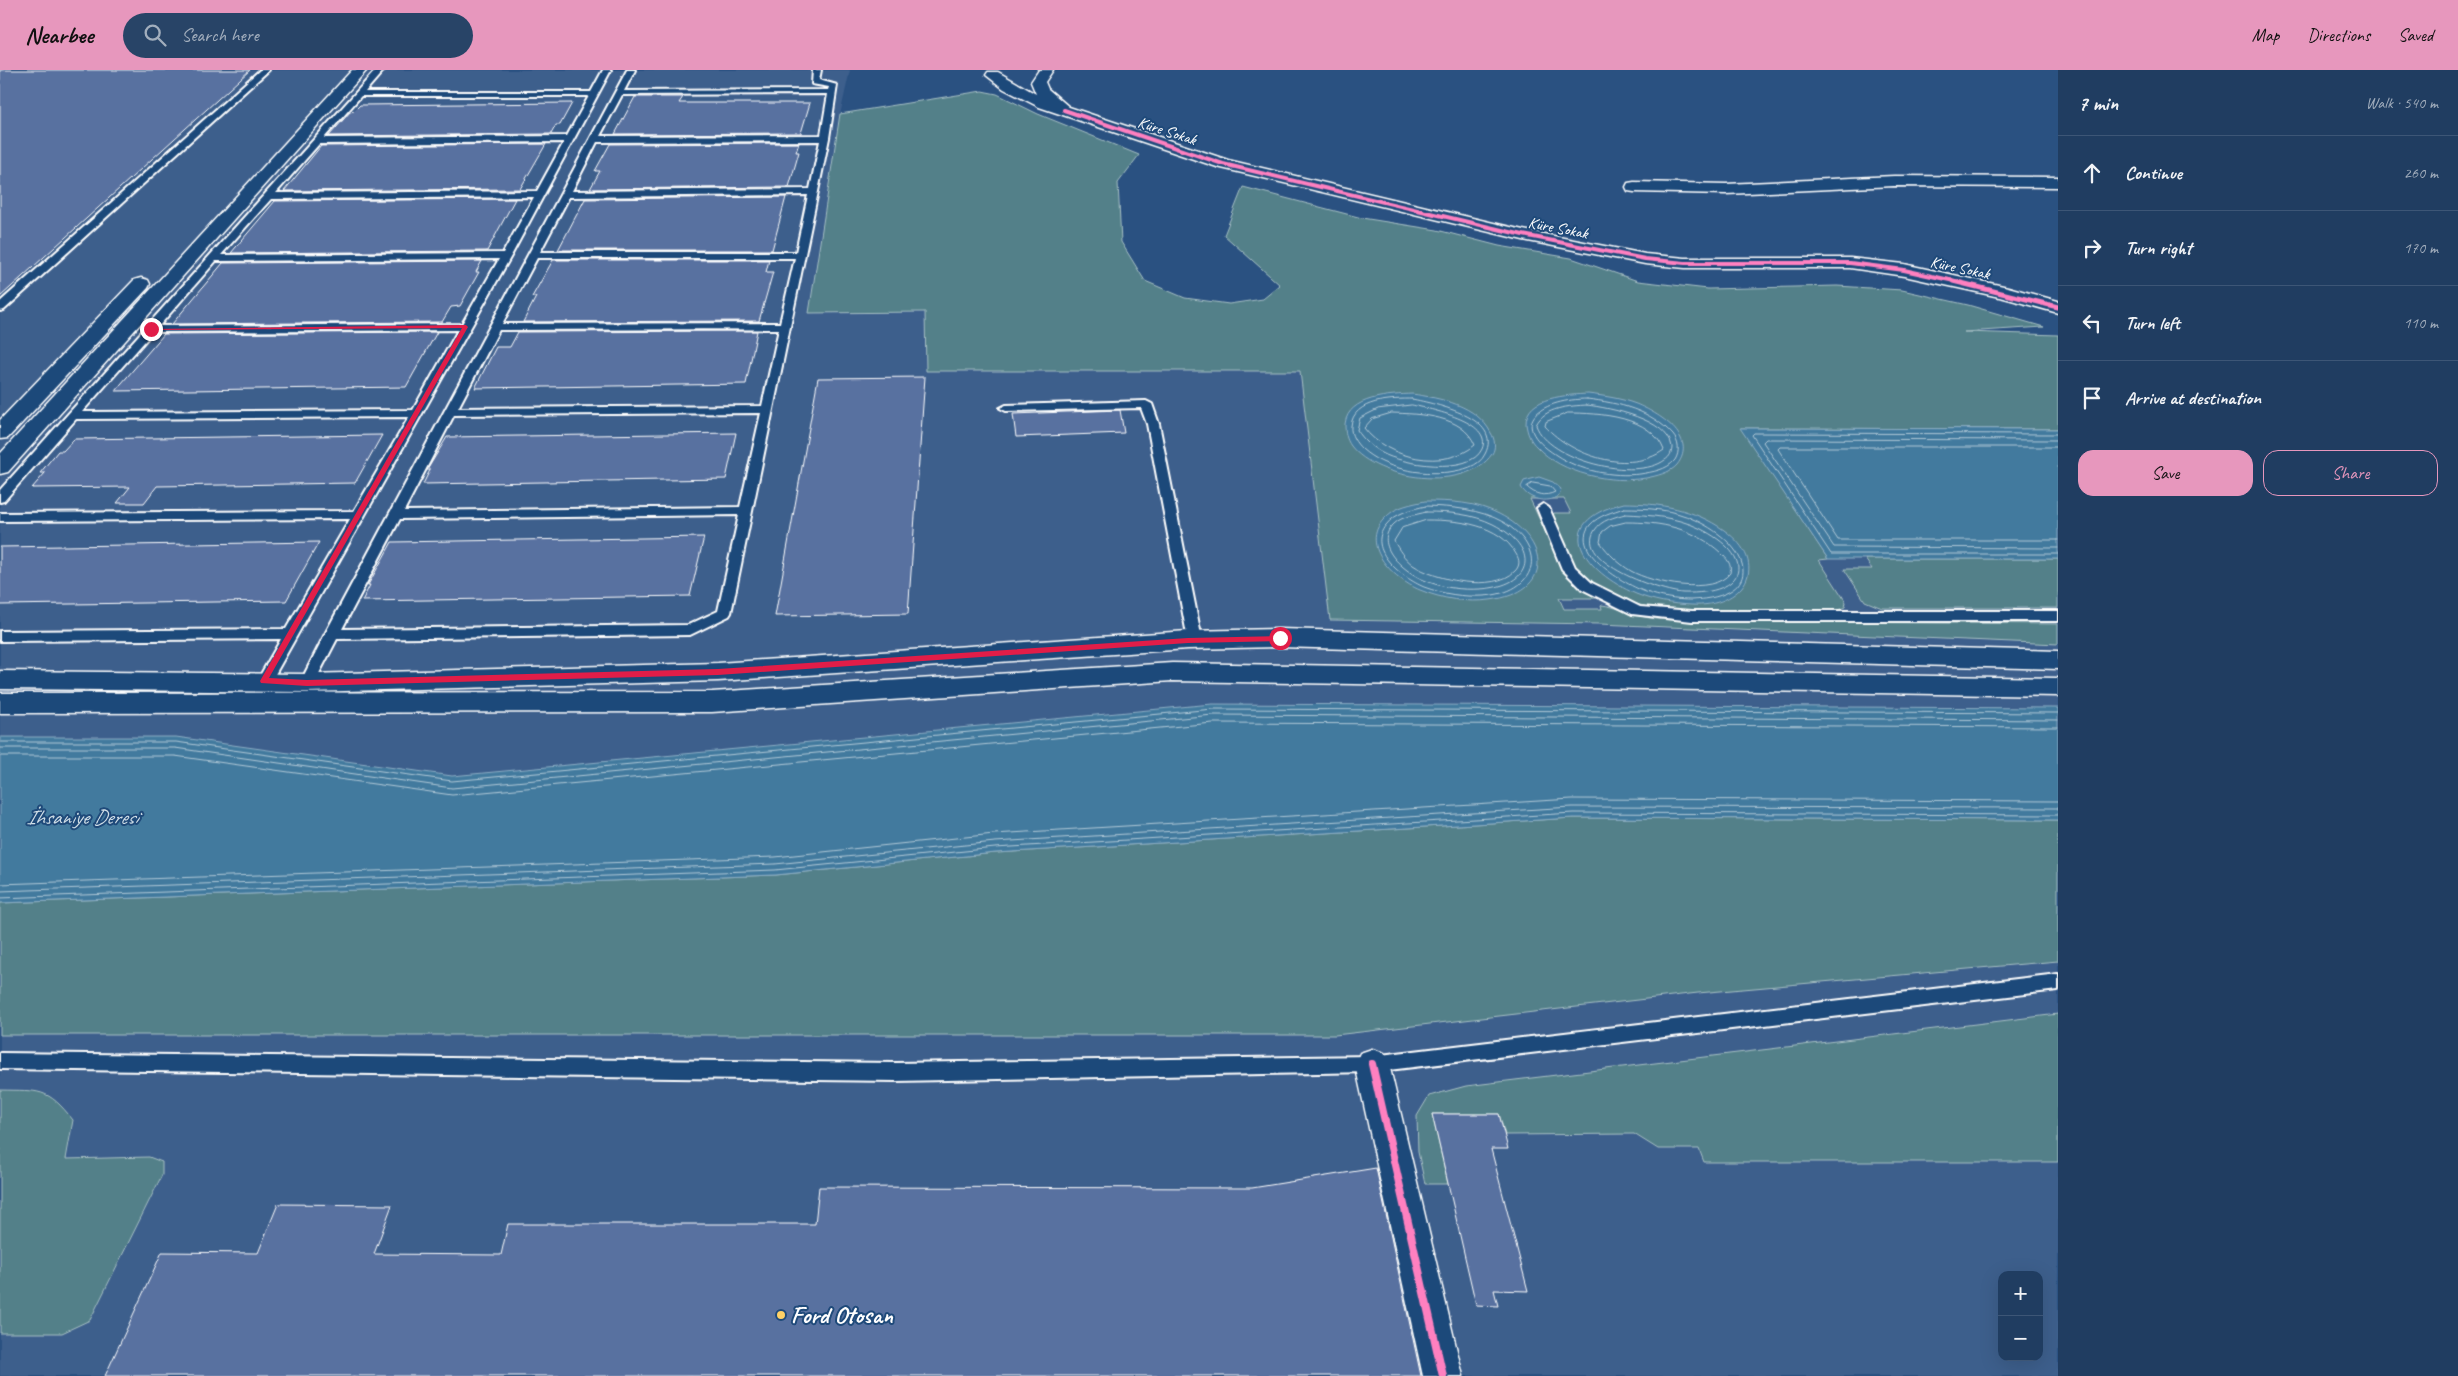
<!DOCTYPE html>
<meta charset="utf-8">
<style>
:root{--surface:#203d61;--page:#284467;--text:#f1f3f6;--muted:#a2aebd;--line:#3d5676;--accent:#e797bd}
body{margin:0;font-family:Caveat,sans-serif;background:var(--page);color:var(--text)}
.controls{position:absolute;right:15px;bottom:15px;display:grid;overflow:hidden;border-radius:10px;box-shadow:0 5px 20px #0002}
.controls button{width:45px;height:45px;display:grid;place-items:center;padding:0;border:0;border-bottom:1px solid var(--line);background:var(--surface);color:var(--text);font:25px sans-serif}
.stop{position:absolute;width:15px;height:15px;margin:-11px;border:4px solid #e11d48;border-radius:50%;background:#fff}
.stop.end{background:#e11d48;border-color:#fff;box-shadow:0 1px 5px #0008}
.list{margin:0;padding:0;list-style:none}
h2{display:flex;justify-content:space-between;align-items:center;height:65px;margin:0;padding:0 20px;font-size:21px}
h2 small{font-size:16px;font-weight:400;color:var(--muted)}
.list li{display:grid;grid-template-columns:32px 1fr auto;gap:15px;align-items:center;box-sizing:border-box;height:75px;padding:0 20px;border-top:1px solid var(--line)}
.list b{display:block;font-size:19px;white-space:nowrap}
.list em{font-size:16px;font-style:normal;color:var(--muted)}
.actions{display:flex;gap:10px;padding:15px 20px}
.actions a{flex:1;padding:11px 0;border:1px solid var(--accent);border-radius:15px;text-align:center;font-size:18px;color:var(--accent)}
.actions .main{background:var(--accent);color:#111}
.icon{flex:none;width:28px;height:28px;fill:none;stroke:currentColor;stroke-width:2;stroke-linecap:round;stroke-linejoin:round}
.map{position:relative;flex:none;width:2058px;height:1306px;overflow:hidden}
header{display:flex;align-items:center;gap:30px;box-sizing:border-box;height:70px;padding:0 25px;background:var(--accent);color:#111}
header strong{font-size:24px}
nav{display:flex;gap:28px;margin-inline-start:auto;font-size:18px}
.search{width:350px;height:45px;background:var(--page);display:flex;align-items:center;gap:12px;box-sizing:border-box;padding:0 18px;border-radius:28px;color:var(--muted);font-size:19px}
main{display:flex}
aside{flex:1;background:var(--surface)}
.map>svg:first-child{display:block}
.built{fill:#3c5e8c;fill-rule:evenodd}
.green{fill:#528089;stroke:#a8c0c4}
.water{fill:#427a9e;stroke:#8eafc5}
.lines{fill:none;stroke-linecap:round;stroke-linejoin:round}
.shore{stroke:#b3cad8;stroke-width:1}
.building{fill:#5971a0;stroke:#fff}
.service-casing{stroke:#fff;stroke-width:4}
.minor-casing{stroke:#fff;stroke-width:3}
.tertiary-casing{stroke:#fff;stroke-width:3}
.secondary-casing{stroke:#fff;stroke-width:3}
.service{fill:#1f4a7a;fill-rule:evenodd}
.minor{fill:#1f4a7a;fill-rule:evenodd}
.tertiary{fill:#1f4a7a;fill-rule:evenodd}
.secondary{fill:#1f4a7a;fill-rule:evenodd}
.cycleway-far2-casing{stroke:#1f4a7a;stroke-width:5.5}
.cycleway-far1-casing{stroke:#1f4a7a;stroke-width:8}
.cycleway-casing{stroke:#1f4a7a;stroke-width:11}
.cycleway-far2{stroke:#ff80c0;stroke-width:4}
.cycleway-far1{stroke:#ff80c0;stroke-width:5}
.cycleway{stroke:#ff80c0;stroke-width:8}
.route{fill:#e11d48}
.poi-dot{fill:#ffd166;stroke:#1f4a7a;stroke-width:2}
.labels{text-anchor:middle;dominant-baseline:central;stroke-width:4;stroke-linejoin:round;paint-order:stroke}
.far-street-label{font-size:16px;fill:#fff;stroke:#1f4a7a}
.water-label{font-size:21px;font-style:italic;fill:#d0dee7;stroke:#1f4a7a}
.near-poi-label{font-size:24px;font-weight:bold;fill:#fff;stroke:#1f4a7a;text-anchor:start}
</style>
<header>
<strong>Nearbee</strong>
<div class="search"><svg class="icon" aria-label="search" viewBox="0 0 24 24"><circle cx="10" cy="10" r="6"/><path d="M15 15l6 6"/></svg>Search here</div>
<nav><a>Map</a><a>Directions</a><a>Saved</a></nav>
</header>
<main>
<div class="map">
<svg width="2058" height="1306" viewBox="0 0 2058 1306">
<rect width="100%" height="100%" fill="#2a5181"/>
<filter id="ink" filterUnits="userSpaceOnUse"><feTurbulence type="fractalNoise" baseFrequency=".02" numOctaves="2"/><feDisplacementMap in="SourceGraphic" scale="10" xChannelSelector="R" yChannelSelector="G"/><feConvolveMatrix kernelMatrix="1 2 1 2 8 2 1 2 1" color-interpolation-filters="sRGB"/></filter>
<g filter="url(#ink)">
<path class="built" d="M0,0H850L838,54L809,243L926,242V301H1300L2058,265V1306H0ZM2002,1205H2039V1287H2002Z"/>
<path class="green" d="M982,21L997,24L1038,44L1139,85L1118,113L1121,172L1145,211L1185,228L1229,234L1263,229L1280,215L1224,165L1243,117L1362,148L1437,160L1499,176L1571,188L1638,211L1708,219L1837,216L1902,220L1968,235L2044,257L1964,262L2058,265V359L1741,358L1828,489L1819,490L1846,532L1845,537L1838,540L1671,541C1638,537 1600,525 1578,499C1566,485 1559,464 1552,447L1554,443H1571L1564,429H1530L1563,500L1571,510L1596,528H1559L1564,539H1602L1601,535C1615,536 1626,543 1640,546C1660,551 1680,550 1700,551L2058,554V574L1600,554L1330,550L1300,301H926L925,242L809,243L840,44Z
M1865,489H2058V538H1882L1865,531L1844,499H1872Z
M1573,748L2058,750V891L1698,923L1335,965H0V833L776,805L996,783Z
M2058,944V1092H1704L1699,1079H1658L1634,1064L1505,1065L1499,1044H1432L1448,1114H1425L1418,1082L1417,1046L1429,1026L1466,1016Z
M0,1020C40,1021 47,1017 73,1050L66,1089L149,1087L162,1092V1105L90,1250L62,1263H0Z"/>
<path class="water" d="M1412,324C1440,328 1477,335 1491,363C1495,369 1496,378 1492,384C1466,423 1377,410 1351,376C1346,369 1345,362 1345,354C1348,326 1391,325 1412,324Z
M1588,324C1604,326 1620,328 1636,334C1658,343 1699,367 1677,395C1670,403 1656,406 1646,408C1611,414 1562,404 1537,377C1530,371 1527,362 1526,354C1525,326 1569,325 1588,324Z
M1740,358L2058,359V489H1828Z
M1539,407L1553,412L1561,419L1559,426C1547,434 1528,430 1521,417L1524,411Z
M1425,431C1450,431 1476,432 1499,444C1550,470 1555,522 1490,530C1467,533 1442,529 1420,520C1393,509 1356,473 1387,446C1397,436 1412,434 1425,431Z
M1624,433C1660,433 1694,439 1724,460C1773,495 1743,538 1691,535C1672,534 1653,531 1636,524C1585,502 1546,453 1624,433Z
M1212,634L2058,638V750L1573,748L996,783L776,805L0,833V667H176L452,706Z"/>
<g class="lines">
<path class="shore" d="M1412,329C1436,334 1504,348 1485,384C1479,397 1462,400 1449,402C1420,405 1384,399 1362,379C1356,373 1350,365 1351,356C1353,329 1393,329 1412,329Z
M1587,329C1619,333 1651,340 1673,365C1679,372 1680,382 1675,390C1667,400 1652,402 1640,404C1612,407 1580,401 1556,385C1503,351 1545,329 1587,329Z
M1412,335C1429,339 1494,351 1482,379C1470,406 1401,394 1382,383C1371,377 1364,370 1357,360L1360,348L1378,339Z
M1587,335C1610,338 1668,349 1672,377C1672,382 1670,387 1665,390C1636,412 1548,390 1536,355C1544,337 1570,336 1587,335Z
M1392,343C1420,344 1463,345 1475,375C1445,401 1387,389 1364,358L1372,349Z
M1568,343C1600,343 1651,346 1664,380C1629,405 1572,386 1545,356L1546,352Z
M2058,364L1754,363L1752,365L1831,484H2058
M2058,370L1766,369L1763,372L1834,477L2058,478
M2058,377H1780L1778,379L1838,470H2058
M1533,413L1550,416L1555,422C1545,427 1535,425 1527,417Z
M1426,436C1452,437 1480,439 1503,452C1549,480 1537,523 1483,526C1463,527 1443,524 1424,517C1403,508 1365,480 1386,455C1395,443 1412,439 1426,436Z
M1624,438C1648,438 1673,439 1695,450C1750,475 1769,527 1691,530C1675,530 1660,527 1646,522C1626,515 1568,482 1590,455C1599,445 1613,442 1624,438Z
M1426,442C1449,442 1473,444 1493,454C1540,478 1535,516 1480,519C1462,520 1442,518 1424,510C1405,502 1371,475 1394,454C1402,446 1416,445 1426,442Z
M1625,444C1650,445 1676,447 1699,458C1758,487 1748,525 1683,523C1661,522 1573,492 1595,460C1601,450 1615,447 1625,444Z
M1427,450C1458,450 1500,454 1516,484C1520,490 1520,496 1515,501C1494,523 1435,510 1413,495C1404,488 1399,480 1394,471L1402,458Z
M1626,452C1661,452 1694,458 1721,483C1727,489 1732,494 1730,503C1713,526 1652,513 1631,501C1618,493 1609,484 1600,472L1602,462L1610,456Z
M0,672H176L452,711L1213,639L2058,643
M0,678H175L452,718L1213,645L2058,650
M0,686H175L452,725L1213,653L2058,657
M0,814L775,787L994,764L1572,729L2058,731
M0,821L775,794L995,772L1572,737L2058,738
M0,828L775,800L995,778L1573,743L2058,745"/>
</g>
<path class="building" d="M0,0H250L0,227Z
M635,27H683L679,33H810L801,63L615,64Z
M572,33L560,55H556L551,64L329,66L350,42L354,41L360,35Z
M799,73L796,82H799L789,117L590,119L600,101H595L610,74Z
M546,74L520,119L284,121L321,76Z
M786,127L772,180H558L585,129Z
M515,129L487,181L231,183L275,131Z
M553,190H769L766,202H773L759,251L523,252L536,227H532Z
M482,191L476,202H479L460,236L451,237L442,252L172,254L223,193Z
M757,261L746,314L475,318L496,277H510L518,262Z
M437,262L406,317L115,321L164,264Z
M925,307L908,544L775,546L818,308Z
M1120,340L1124,363L1016,367L1013,344Z
M736,363L726,409L423,414L430,400H427L447,367Z
M382,365L355,413L157,416L144,433H117L130,417L32,418L45,403H40L58,381H63L74,369Z
M704,467L690,526L362,531L370,515H368L392,472Z
M319,472L286,531L0,535V477Z
M1432,1044H1499L1508,1079H1491L1528,1221L1494,1220L1498,1236L1476,1235Z
M1376,1098L1421,1306H105L162,1182L258,1183L278,1134L392,1135L374,1184L501,1185L508,1154H815L819,1117L1252,1118Z"/>
<g class="lines">
<defs>
<path id="service" d="M260,0H269L4,240L0,241V232Z
M376,0H384L365,22H591L603,0H611L511,186L269,615H259L257,611L281,569L0,571V561L286,559L350,449L0,451V443L354,441L409,347L76,349L4,431L0,432V420ZM361,26H589L567,66L324,68ZM564,72L537,121L276,123L319,74ZM534,127L503,183L221,185L271,129ZM499,189L462,254L159,256L216,191ZM458,260L413,340L82,342L153,262Z
M627,0H635L624,21L828,20L829,17L812,14L813,0H821L819,10L837,15L829,68L731,543L729,546L690,565L337,569L312,617H302L300,613L325,564ZM828,24L821,65L600,66L622,25ZM820,71L810,119L572,121L597,72ZM808,125L796,182H540L569,127ZM537,188H795L780,253L502,254ZM779,259L762,336L458,338L499,260ZM761,343L740,437L404,441L454,345ZM739,445L718,541L688,555L342,559L400,449Z
M1146,331L1152,334L1159,354L1202,570L1195,575L1188,570L1147,354L1141,338L1006,341L1000,338L1006,335Z
M1543,434L1549,438L1575,497L1592,513L1640,537L1692,541H2058V551H1692L1632,544L1582,519L1562,499L1537,438Z
M2058,904V920L1372,1002L896,1011L0,999V983L896,993L1372,986Z"/>
<path id="minor" d="M1894,106L2058,107V117L1894,116L1726,124L1634,122L1628,121L1626,117L1628,113L1634,112L1726,114Z
M1372,979L1384,983L1389,994L1463,1306H1423L1355,994L1360,983Z"/>
<path id="tertiary" d="M1039,0H1053L1045,12L1048,19L1069,37L1228,90L1523,160L1645,184L1685,188H1850L1904,194L2008,217L2058,231V243L2004,228L1904,206L1850,198H1685L1645,194L1523,170L1217,97L1039,37L1004,19L986,5L988,2H998L1036,24L1031,12Z"/>
<path id="secondary" d="M352,0H367L8,402L0,404V384Z
M141,208L148,210L150,214L148,218L8,368L0,369V350L134,210Z
M1280,559L2058,581V599L1280,577L1188,579L718,611L307,622L0,619V601L307,604L718,593L1188,561Z
M1172,593L2058,608V626L1172,611L712,642L0,643V623L712,622Z"/>
</defs>
<use href="#service" class="service-casing"/>
<use href="#minor" class="minor-casing"/>
<use href="#tertiary" class="tertiary-casing"/>
<use href="#secondary" class="secondary-casing"/>
<use href="#service" class="service"/>
<use href="#minor" class="minor"/>
<use href="#tertiary" class="tertiary"/>
<use href="#secondary" class="secondary"/>
<defs>
<path id="cycleway-far2" d="M1064,40L1223,94L1523,165L1645,189L1685,193H1850L1904,200L1959,212"/>
<path id="cycleway-far1" d="M1953,211L2058,237"/>
<path id="cycleway" d="M1372,994L1443,1306"/>
</defs>
<use href="#cycleway-far2" class="cycleway-far2-casing"/>
<use href="#cycleway-far1" class="cycleway-far1-casing"/>
<use href="#cycleway" class="cycleway-casing"/>
<use href="#cycleway-far2" class="cycleway-far2"/>
<use href="#cycleway-far1" class="cycleway-far1"/>
<use href="#cycleway" class="cycleway"/>
</g>
</g>
<path class="route" d="M466,255L468,257L269,608L307,610L718,599L1188,568L1280,566L1283,568L1280,571L1188,573L718,605L307,616L261,613L260,611L462,258L151,260L148,259Z"/>
<circle class="poi-dot" cx="781" cy="1245" r="5"/>
<g class="labels">
<g class="far-street-label">
<text transform="translate(1167 61) rotate(18)">Küre Sokak</text>
<text transform="translate(1558 158) rotate(11)">Küre Sokak</text>
<text transform="translate(1960 198) rotate(12)">Küre Sokak</text>
</g>
<g class="water-label">
<text x="82" y="747">İhsaniye Deresi</text>
</g>
<g class="near-poi-label">
<text x="791" y="1245">Ford Otosan</text>
</g>
</g>
</svg>
<div class="controls">
<button>+</button>
<button>−</button>
</div>
<div class="stop" style="left:1280px;top:568px"></div>
<div class="stop end" style="left:151px;top:259px"></div>
</div>
<aside>
<h2>7 min<small>Walk · 540 m</small></h2>
<ul class="list">
<li><svg class="icon" aria-label="ahead" viewBox="0 0 24 24"><path d="M12 20V5M6 11l6-6 6 6"/></svg><div><b>Continue</b></div><em>260 m</em></li>
<li><svg class="icon" aria-label="right" viewBox="0 0 24 24"><path d="M7 20v-9h11M14 6l5 5-5 5"/></svg><div><b>Turn right</b></div><em>170 m</em></li>
<li><svg class="icon" aria-label="left" viewBox="0 0 24 24"><path d="M17 20v-9H6M10 6l-5 5 5 5"/></svg><div><b>Turn left</b></div><em>110 m</em></li>
<li><svg class="icon" aria-label="arrive" viewBox="0 0 24 24"><path d="M6 21V4h12l-3 4 3 4H6"/></svg><div><b>Arrive at destination</b></div></li>
</ul>
<div class="actions"><a class="main">Save</a><a>Share</a></div>
</aside>
</main>
